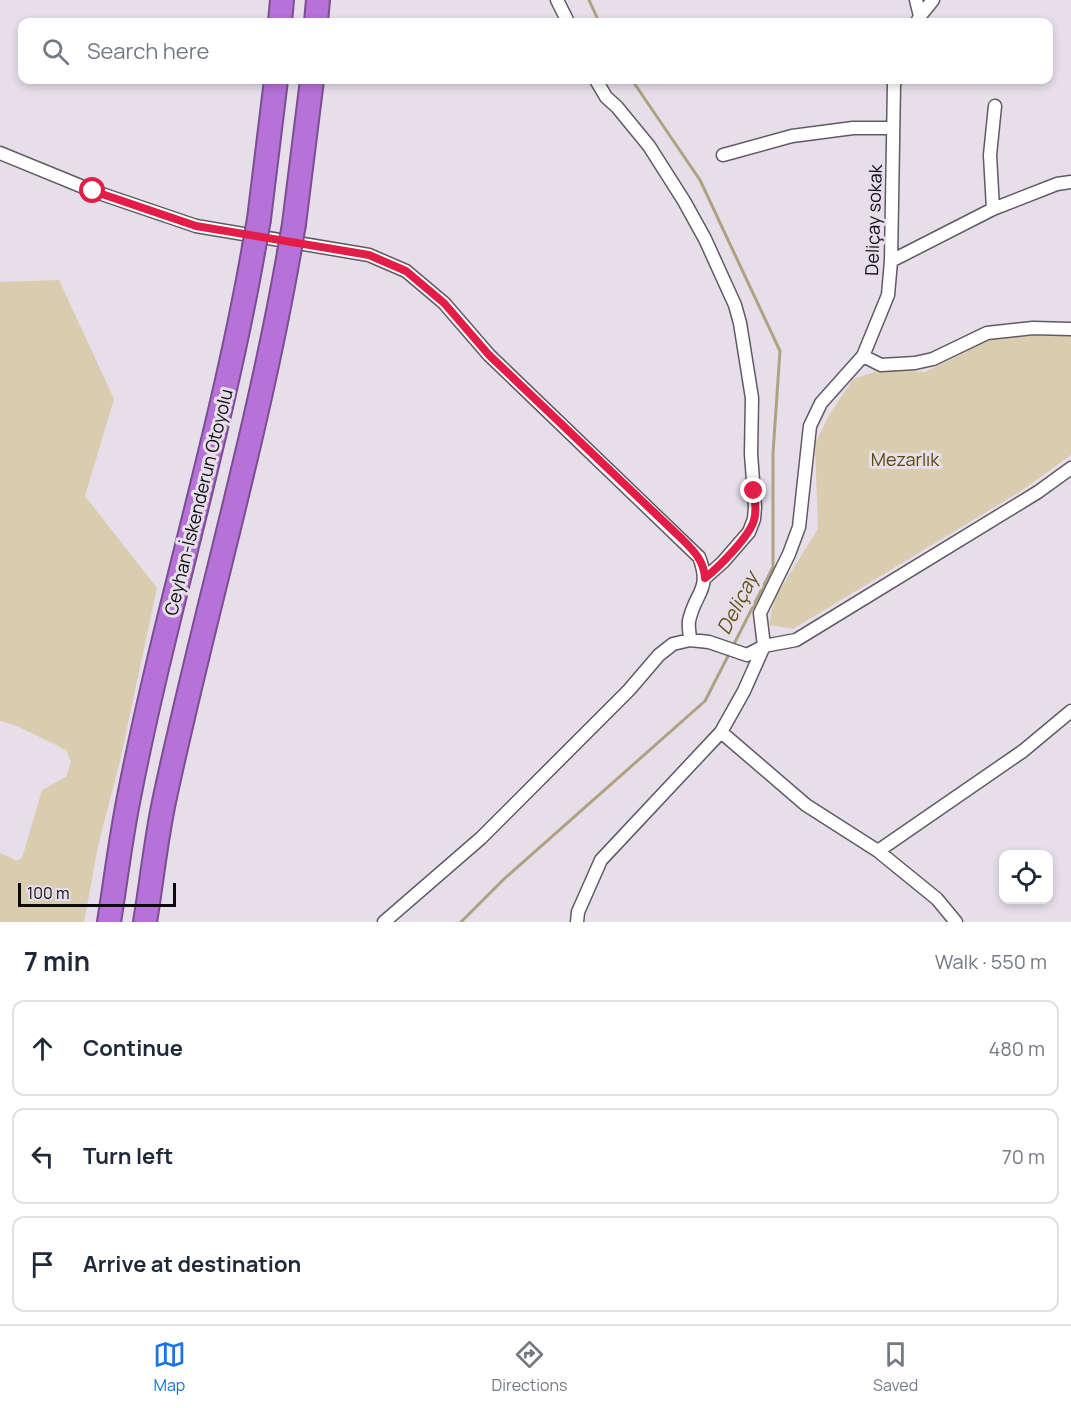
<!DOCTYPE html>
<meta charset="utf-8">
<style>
:root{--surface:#fff;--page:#f2f2f3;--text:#1f2937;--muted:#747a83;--line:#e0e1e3;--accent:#1a73e8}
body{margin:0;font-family:Manrope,sans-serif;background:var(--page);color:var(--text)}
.controls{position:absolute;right:18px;bottom:18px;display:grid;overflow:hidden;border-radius:12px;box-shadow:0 3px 9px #0003}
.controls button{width:54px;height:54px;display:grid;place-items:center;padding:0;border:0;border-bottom:2px solid var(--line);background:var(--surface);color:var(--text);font:30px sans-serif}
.scale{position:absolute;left:18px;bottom:15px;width:158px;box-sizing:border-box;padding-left:6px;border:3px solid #0d0a0e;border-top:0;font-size:16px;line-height:21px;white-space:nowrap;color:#0d0a0e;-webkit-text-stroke:4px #e6dfea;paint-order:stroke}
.stop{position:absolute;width:18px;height:18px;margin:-14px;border:4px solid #e11d48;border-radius:50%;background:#fff}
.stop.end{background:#e11d48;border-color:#fff;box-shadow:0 2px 6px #0008}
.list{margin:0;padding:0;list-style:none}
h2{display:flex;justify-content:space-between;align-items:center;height:78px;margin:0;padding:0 24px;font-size:26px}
h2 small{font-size:20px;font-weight:400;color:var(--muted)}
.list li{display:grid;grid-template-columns:39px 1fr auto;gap:18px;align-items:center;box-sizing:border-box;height:96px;margin:0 12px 12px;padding:0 12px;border:2px solid var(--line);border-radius:12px}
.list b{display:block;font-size:22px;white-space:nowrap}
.list em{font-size:20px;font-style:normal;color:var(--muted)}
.icon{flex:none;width:33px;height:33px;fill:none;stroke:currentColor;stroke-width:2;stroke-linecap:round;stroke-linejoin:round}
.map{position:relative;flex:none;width:1071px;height:922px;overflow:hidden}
.search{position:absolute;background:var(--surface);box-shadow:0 3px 9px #0003;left:18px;right:18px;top:18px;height:66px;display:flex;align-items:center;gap:15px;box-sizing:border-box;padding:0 21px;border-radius:12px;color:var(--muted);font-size:22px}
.sheet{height:402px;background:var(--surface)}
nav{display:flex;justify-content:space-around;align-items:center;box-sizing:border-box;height:84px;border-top:2px solid var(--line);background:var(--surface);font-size:16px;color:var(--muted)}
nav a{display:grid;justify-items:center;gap:3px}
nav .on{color:var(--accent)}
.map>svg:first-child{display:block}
.green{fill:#d9ccaf}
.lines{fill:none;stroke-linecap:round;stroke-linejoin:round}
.stream{stroke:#b0a182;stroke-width:3}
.minor-casing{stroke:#605a63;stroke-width:15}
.motorway-casing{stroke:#7b4e91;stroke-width:26}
.minor{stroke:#fff;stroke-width:12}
.motorway{stroke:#b672d8;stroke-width:22}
.motorway-bridge-casing{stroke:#7b4e91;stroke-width:26;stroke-linecap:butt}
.motorway-bridge{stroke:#b672d8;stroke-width:22}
.route{stroke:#e11d48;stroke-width:8}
.labels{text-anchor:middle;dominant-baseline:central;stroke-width:6;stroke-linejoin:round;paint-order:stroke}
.street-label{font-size:18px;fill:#0d0a0e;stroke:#e6dfea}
.park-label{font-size:18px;fill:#5c460d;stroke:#e6dfea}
.water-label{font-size:20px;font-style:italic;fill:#664f19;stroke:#e6dfea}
</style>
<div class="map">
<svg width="1071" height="922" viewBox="0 0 1071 922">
<rect width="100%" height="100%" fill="#e6dfea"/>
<path class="green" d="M59,280L114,399L85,496L157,588L120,761L98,846L84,922H0V853L17,861L22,858L42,790L66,777L71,762L66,750L17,726L0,721V282Z
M1059,331L1071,336V455L1021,491L793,629L769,625L774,599L818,529L815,444L829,415L853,379L884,369L925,372L962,354L988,337Z"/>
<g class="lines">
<path class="stream" d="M589,0L599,22
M632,80L700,180L780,351L773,453V567L732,648
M461,922L504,879L705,701L729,654"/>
<defs>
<path id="minor" d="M557,0L568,22
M916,0L920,16
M917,22L920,16L933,0
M596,80L606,97L617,107L649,146L684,201L705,239L735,305L740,323L752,398L751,454L755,507L754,519L749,532L723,562L705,578
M0,153L93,191L196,226L369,255L406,271L444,303L489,355L699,557C712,590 695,592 689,621C688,627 690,634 690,640
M723,155L792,136L853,128H893
M993,209L990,155L995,106
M891,261L993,209L1057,184L1071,182
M863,356L881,365L915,363L933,359L987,333L1033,328L1071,329
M721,732L806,805L878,851L937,899L956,922
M878,851L1023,751L1071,711
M384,922L481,838L629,690L659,655L673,644L690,640L709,642L747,655L764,646L796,640L1038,492L1071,468
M577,922L578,912L601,860L721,732L744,691L764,646L760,613L789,554L799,527L810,426L821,403L863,356L888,295L891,261L894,84L896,80"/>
<path id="motorway" d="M280,22L282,0
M316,22L318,0
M259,219L276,80
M294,224L312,80
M109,922C116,879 121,835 130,792C166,609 222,431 254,247
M145,922C152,880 156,838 165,797C204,615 257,436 289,253"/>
</defs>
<use href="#minor" class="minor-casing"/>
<use href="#motorway" class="motorway-casing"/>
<use href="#minor" class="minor"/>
<use href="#motorway" class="motorway"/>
<defs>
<path id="motorway-bridge" d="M254,247L259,219
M289,253L294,224"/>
</defs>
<use href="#motorway-bridge" class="motorway-bridge-casing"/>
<use href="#motorway-bridge" class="motorway-bridge"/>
</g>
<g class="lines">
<path class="route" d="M93,191L196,226L369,255L406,271L444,303L489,355L682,539C694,551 704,561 705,578C718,568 750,536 754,520C757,511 755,500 754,491"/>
</g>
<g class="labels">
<g class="street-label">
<text transform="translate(873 220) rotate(-88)">Deliçay sokak</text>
<text transform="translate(198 502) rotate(-76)">Ceyhan-İskenderun Otoyolu</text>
</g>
<g class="park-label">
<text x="905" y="459">Mezarlık</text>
</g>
<g class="water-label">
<text transform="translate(737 603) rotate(-63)">Deliçay</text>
</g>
</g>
</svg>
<div class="controls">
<button><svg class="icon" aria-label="locate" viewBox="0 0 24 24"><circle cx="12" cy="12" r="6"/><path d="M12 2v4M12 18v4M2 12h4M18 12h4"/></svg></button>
</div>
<div class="scale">100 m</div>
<div class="stop" style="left:93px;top:191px"></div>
<div class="stop end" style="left:754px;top:491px"></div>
<div class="search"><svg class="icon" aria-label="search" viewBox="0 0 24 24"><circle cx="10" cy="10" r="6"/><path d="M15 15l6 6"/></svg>Search here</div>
</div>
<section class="sheet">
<h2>7 min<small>Walk · 550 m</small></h2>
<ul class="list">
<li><svg class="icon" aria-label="ahead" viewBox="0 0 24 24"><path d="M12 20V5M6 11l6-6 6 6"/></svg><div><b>Continue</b></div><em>480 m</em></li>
<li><svg class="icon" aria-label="left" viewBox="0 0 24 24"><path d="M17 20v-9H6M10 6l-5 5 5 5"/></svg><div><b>Turn left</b></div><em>70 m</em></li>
<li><svg class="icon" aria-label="arrive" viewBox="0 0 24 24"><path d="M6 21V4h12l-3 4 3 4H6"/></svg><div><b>Arrive at destination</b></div></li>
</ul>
</section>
<nav>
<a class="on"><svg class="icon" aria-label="map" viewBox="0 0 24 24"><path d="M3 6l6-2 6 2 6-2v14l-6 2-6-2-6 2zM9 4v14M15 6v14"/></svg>Map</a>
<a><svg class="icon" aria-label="directions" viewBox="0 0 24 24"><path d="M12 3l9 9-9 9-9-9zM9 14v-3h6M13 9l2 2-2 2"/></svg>Directions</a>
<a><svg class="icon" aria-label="saved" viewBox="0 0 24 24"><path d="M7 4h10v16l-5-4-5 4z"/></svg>Saved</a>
</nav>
